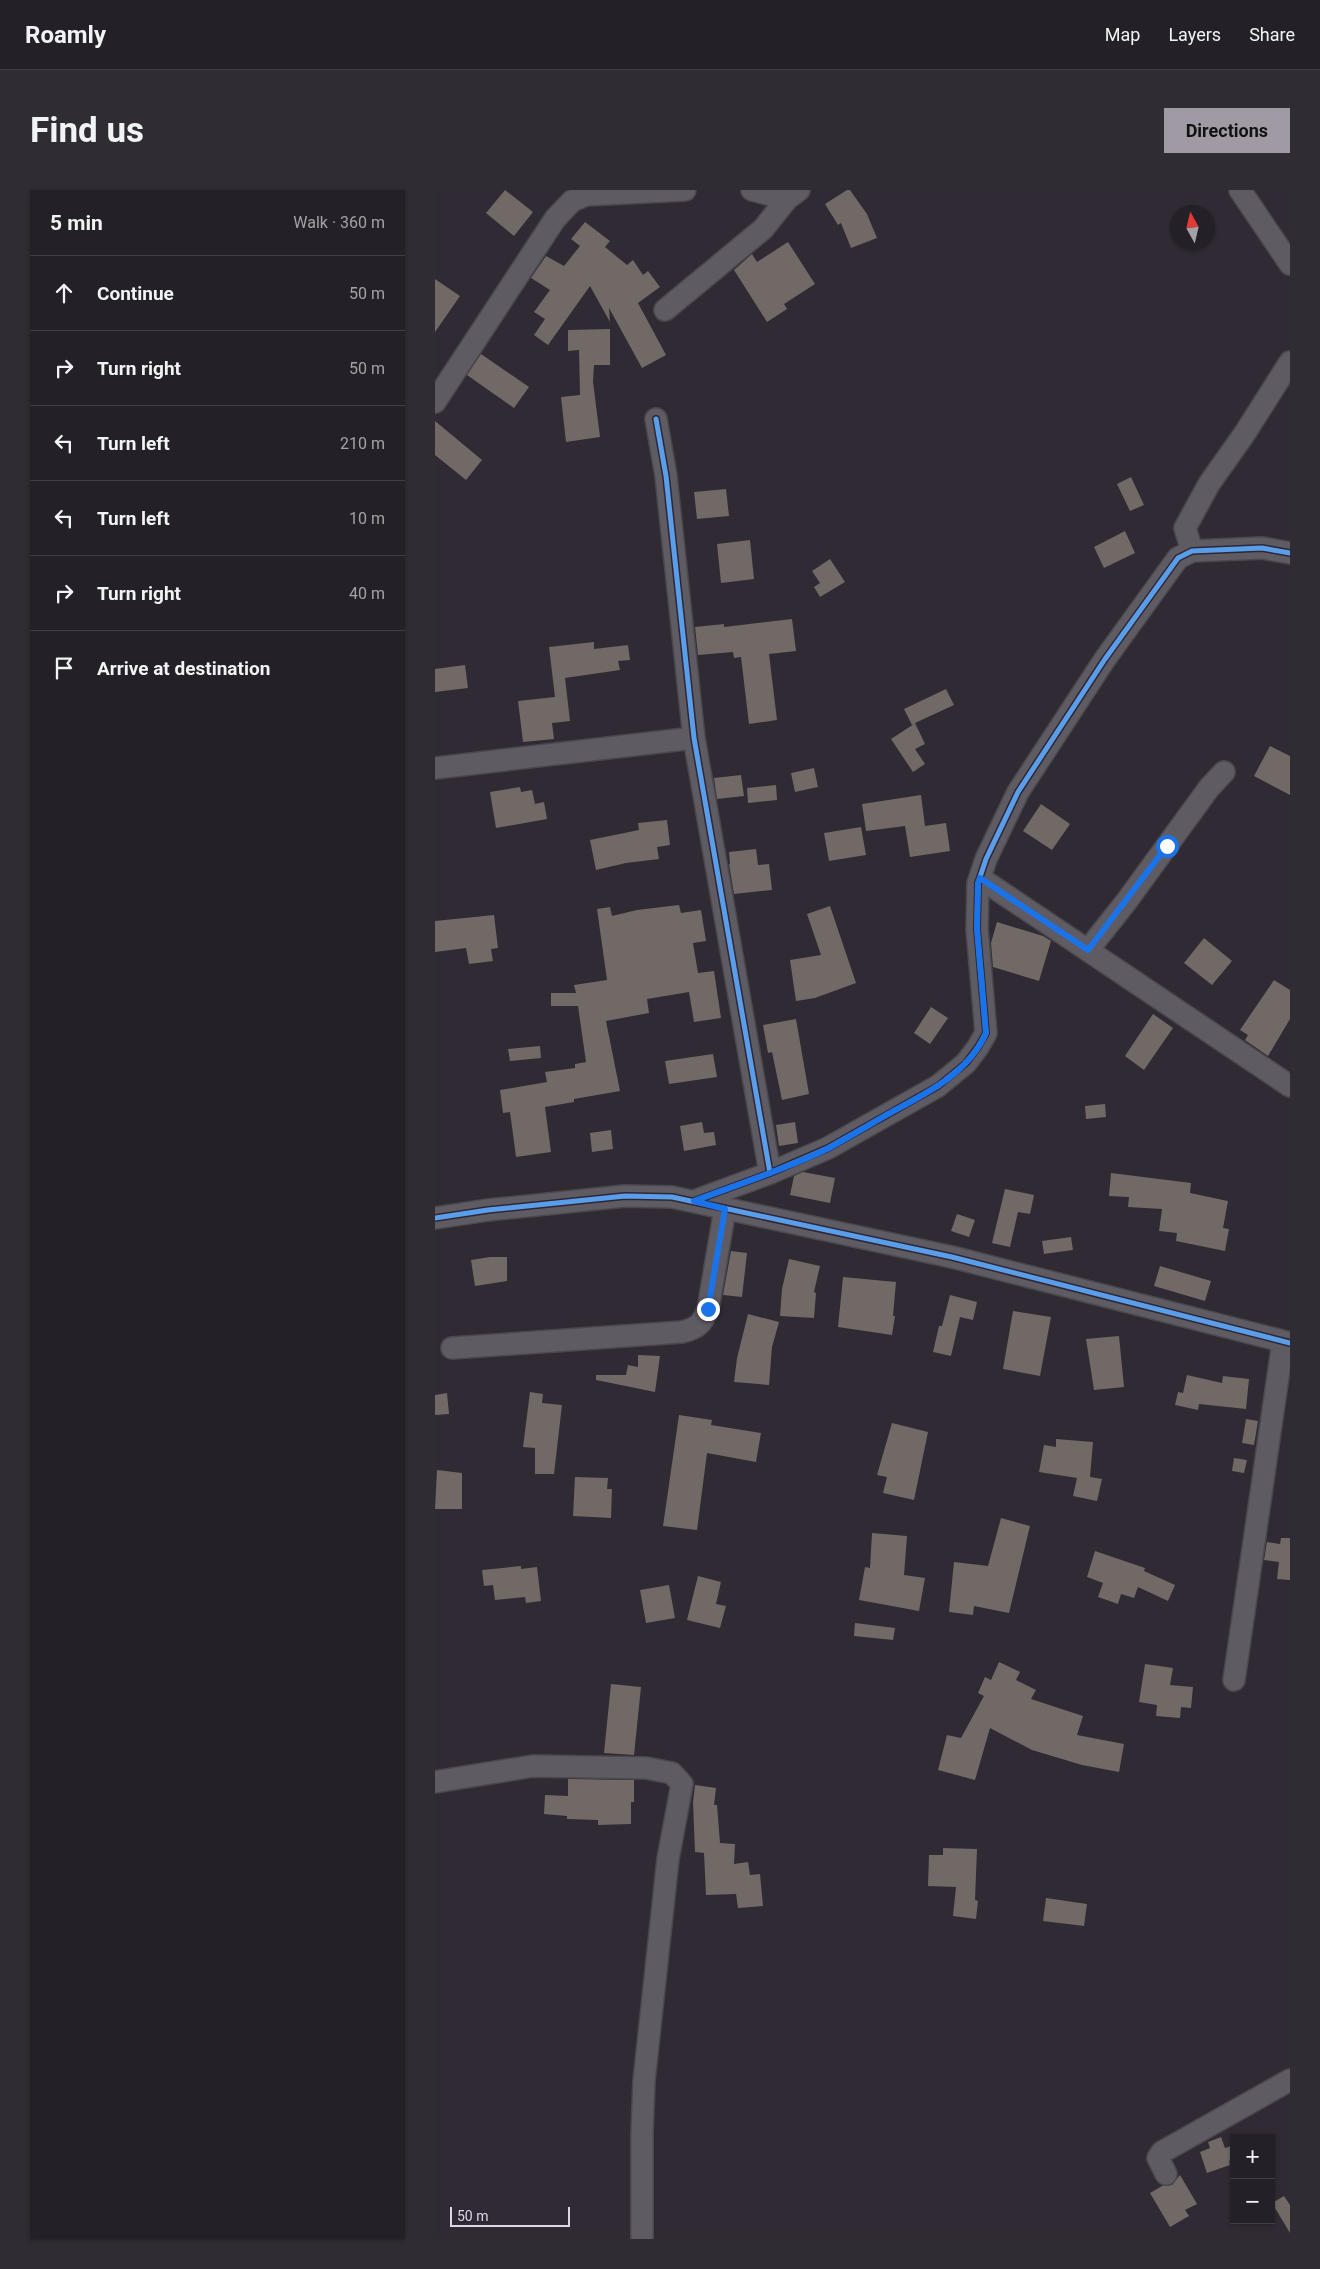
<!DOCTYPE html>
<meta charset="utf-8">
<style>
:root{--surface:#232027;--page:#2f2d33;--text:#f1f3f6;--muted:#a3a3a7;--line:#403e44;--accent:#9f9aa4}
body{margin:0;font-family:Roboto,sans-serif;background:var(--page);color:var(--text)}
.controls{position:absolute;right:15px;bottom:15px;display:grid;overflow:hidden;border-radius:0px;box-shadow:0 1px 4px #0004}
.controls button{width:45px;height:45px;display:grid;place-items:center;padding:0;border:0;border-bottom:1px solid var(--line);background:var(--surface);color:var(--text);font:25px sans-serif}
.compass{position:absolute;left:735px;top:15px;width:45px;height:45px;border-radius:50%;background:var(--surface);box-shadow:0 1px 4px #0004;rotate:352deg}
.scale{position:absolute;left:15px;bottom:12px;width:120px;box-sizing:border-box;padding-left:5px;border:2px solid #dcd7e1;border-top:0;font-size:14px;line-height:18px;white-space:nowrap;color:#dcd7e1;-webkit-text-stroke:4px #2f2737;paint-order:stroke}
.stop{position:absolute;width:15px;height:15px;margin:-11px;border:4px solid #1a73e8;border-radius:50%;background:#fff}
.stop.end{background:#1a73e8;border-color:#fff;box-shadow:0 1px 5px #0008}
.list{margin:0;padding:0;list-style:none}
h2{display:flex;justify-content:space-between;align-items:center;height:65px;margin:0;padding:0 20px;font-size:21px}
h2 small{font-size:16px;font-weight:400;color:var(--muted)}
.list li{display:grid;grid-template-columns:32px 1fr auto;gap:15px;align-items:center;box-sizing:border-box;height:75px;padding:0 20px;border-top:1px solid var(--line)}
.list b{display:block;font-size:19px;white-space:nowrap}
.list em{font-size:16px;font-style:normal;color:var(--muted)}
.icon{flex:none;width:28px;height:28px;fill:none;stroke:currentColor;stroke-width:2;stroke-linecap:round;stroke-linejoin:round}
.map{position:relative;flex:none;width:855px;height:2049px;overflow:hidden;border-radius:0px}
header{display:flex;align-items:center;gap:30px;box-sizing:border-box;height:70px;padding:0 25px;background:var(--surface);border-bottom:1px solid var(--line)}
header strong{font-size:24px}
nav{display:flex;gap:28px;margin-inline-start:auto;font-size:18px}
.intro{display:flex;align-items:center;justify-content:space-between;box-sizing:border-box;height:120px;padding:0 30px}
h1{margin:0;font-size:35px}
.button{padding:12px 22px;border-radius:0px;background:var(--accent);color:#111;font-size:18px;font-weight:700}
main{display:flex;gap:30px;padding:0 30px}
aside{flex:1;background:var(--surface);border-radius:0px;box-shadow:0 1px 4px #0004}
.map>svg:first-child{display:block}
.building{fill:#716965}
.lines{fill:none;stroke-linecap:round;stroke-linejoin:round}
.minor-casing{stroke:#4b474e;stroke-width:24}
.minor{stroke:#5f5b62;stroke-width:21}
.cycleway-casing{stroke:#2f2737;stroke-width:8}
.cycleway{stroke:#5a9eea;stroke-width:5}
.route{stroke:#1a73e8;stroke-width:6}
</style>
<header>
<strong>Roamly</strong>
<nav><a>Map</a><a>Layers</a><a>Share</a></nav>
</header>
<div class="intro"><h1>Find us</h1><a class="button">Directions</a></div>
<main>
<aside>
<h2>5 min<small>Walk · 360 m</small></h2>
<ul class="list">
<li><svg class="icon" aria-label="ahead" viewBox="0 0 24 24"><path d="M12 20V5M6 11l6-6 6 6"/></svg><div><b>Continue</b></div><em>50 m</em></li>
<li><svg class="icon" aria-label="right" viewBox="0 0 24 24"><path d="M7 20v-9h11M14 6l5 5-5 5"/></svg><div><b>Turn right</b></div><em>50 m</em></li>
<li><svg class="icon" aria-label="left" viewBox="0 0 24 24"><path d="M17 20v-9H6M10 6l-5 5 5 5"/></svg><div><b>Turn left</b></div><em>210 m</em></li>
<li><svg class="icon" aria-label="left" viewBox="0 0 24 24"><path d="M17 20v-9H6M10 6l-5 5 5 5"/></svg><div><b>Turn left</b></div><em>10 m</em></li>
<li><svg class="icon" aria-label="right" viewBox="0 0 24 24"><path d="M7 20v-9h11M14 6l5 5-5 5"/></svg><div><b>Turn right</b></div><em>40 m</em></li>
<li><svg class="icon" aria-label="arrive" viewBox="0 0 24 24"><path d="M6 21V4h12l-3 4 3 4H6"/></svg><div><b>Arrive at destination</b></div></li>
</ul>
</aside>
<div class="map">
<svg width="855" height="2049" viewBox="0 0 855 2049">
<rect width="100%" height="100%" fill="#2f2a34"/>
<path class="building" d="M70,0L98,22L79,46L51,23Z
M412,0H415L432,24L442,48L416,58L406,33L403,35L390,14Z
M150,32L175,51L170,57L192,75L198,70L208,85L213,81L225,97L203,113L231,165L207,178L174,118L175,132L155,96L113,155L99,145L110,129L99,122L115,100L96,88L111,66L129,76L145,56L136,49Z
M353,52L380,94L349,114L352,119L332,132L299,80L317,64L322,72Z
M0,89L25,106L0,142Z
M175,139V175H159L158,192L165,247L131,252L126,207L145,205L144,160L133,161V140Z
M46,164L94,197L79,218L32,185Z
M0,231L47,270L31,290L0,265Z
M696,287L709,315L695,321L682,294Z
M291,299L294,326L262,329L259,302Z
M690,341L700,363L669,378L659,357Z
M315,350L319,389L286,393L282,354Z
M395,369L410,392L385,407L379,397L385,393L377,381Z
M357,429L361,461L334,464L342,530L314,534L306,467L299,468L298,462L263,465L260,437L289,434V437Z
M159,452V459L193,455L195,470L183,471L185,480L130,488L135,531L117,533L119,549L88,552L83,511L120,507L114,457Z
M30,475L33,498L0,502V479Z
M511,499L519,515L480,533L490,554L480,559L490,574L478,582L456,549L479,534L477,535L469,519Z
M835,556L855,566V605L819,586Z
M379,578L383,597L360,602L356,583Z
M306,585L309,606L282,609L279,588Z
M341,595L342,610L313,613L312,598Z
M85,597L86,602L97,600L100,614L109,612L112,629L61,638L55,602Z
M486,605L490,636L511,633L515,661L475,667L470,636L431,641L427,614Z
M606,614L635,634L617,660L588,641Z
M232,630L235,655L222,657L224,669L191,673L161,680L155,650L204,640L203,633Z
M426,637L431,665L394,671L389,643Z
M321,659L323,675L334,674L337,700L299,704L294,674H295L294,662Z
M244,715L246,723L266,720L271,751L258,753L263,783L279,781L286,828L259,832L254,802L212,809L214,823L171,831L185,901L139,909V912L110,917L116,962L81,967L75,922L68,923L65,900L112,892L110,882L140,878V874L151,872L143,816H116V803H141L139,795L172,790L162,719L175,717L177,726L202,720Z
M395,716L421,793L380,808L361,811L355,770L386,765L372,724Z
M59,725L63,758L56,759L58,771L34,774L31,758L0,762V731Z
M562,732L608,746L616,751L604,791L558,777L556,753Z
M769,748L797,771L777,795L749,773Z
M839,790L855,800V829L833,866L810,850L813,845L805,840Z
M496,817L513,828L495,854L479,843Z
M718,824L738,838L709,880L690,866Z
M361,829L374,904L347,910L337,862L333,863L328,835Z
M105,856L106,868L75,871L73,859Z
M278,864L282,887L234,894L230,871Z
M670,914L671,927L651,929L650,916Z
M267,932L269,943L279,942L281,955L249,961L245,936Z
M360,932L363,953L344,956L341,935Z
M176,940L178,959L157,962L155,943Z
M368,982L400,988L395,1013L355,1005L359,986Z
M676,983L756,993L755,1003L793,1011L788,1038L794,1039L790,1061L741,1051L742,1043L724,1041L727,1019L693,1017L694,1007L674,1006Z
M570,999L599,1005L595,1024L583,1022L575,1057L557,1053Z
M522,1024L540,1030L534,1047L516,1041Z
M636,1047L638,1060L609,1064L607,1051Z
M296,1061L312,1063L307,1107L288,1105Z
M55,1067H72V1091L40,1096L36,1070Z
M354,1069L385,1076L379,1102L381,1103L379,1128L345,1126L347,1099Z
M725,1076L776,1091L770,1111L719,1096Z
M408,1087L461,1092L458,1126H460L457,1145L403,1137Z
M515,1105L542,1112L538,1130L525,1127L516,1166L498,1162L504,1136H507Z
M578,1121L616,1127L605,1186L568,1179Z
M313,1124L344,1132L337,1157L334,1195L299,1192L302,1168Z
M684,1146L689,1197L659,1200L651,1149Z
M203,1165L225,1166L220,1202L161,1190V1185H191L193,1175L203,1177Z
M752,1185L787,1193L788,1186L814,1189L811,1219L764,1214L763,1220L740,1215L743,1202L748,1203Z
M95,1202L108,1204L107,1213L127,1215L119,1284H100V1258L88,1257Z
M12,1203L14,1224L0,1225V1205Z
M244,1225L277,1230L276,1235L326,1243L321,1272L272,1263L262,1340L228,1336Z
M811,1229L823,1231L819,1255L807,1253Z
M457,1233L493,1242L479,1310L448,1303L452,1287L442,1285Z
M621,1249L658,1252L655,1287L667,1289L662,1311L638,1306L642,1288L604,1282L609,1255L621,1257Z
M799,1268L812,1270L809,1283L797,1281Z
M2,1280L27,1283V1319H0Z
M140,1287L173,1288L172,1299H177L176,1328L138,1326Z
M566,1328L595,1336L574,1423L539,1416L538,1425L514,1422L519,1372L553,1376Z
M437,1343L472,1346L469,1385L490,1388L484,1421L424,1410L430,1377L435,1378Z
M846,1348H855V1390L842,1389L844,1372L829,1370L832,1352L845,1354Z
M660,1361L710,1378L709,1381L740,1395L733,1411L703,1397L699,1408L686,1404L683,1414L663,1407L668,1393L652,1387Z
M86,1376V1379L102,1377L106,1411L91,1413L90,1407L60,1410L58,1395L49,1396L47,1380Z
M263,1386L286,1392L281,1414L291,1416L285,1438L252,1430Z
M234,1395L240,1428L211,1433L205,1400Z
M420,1433L460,1438L458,1450L419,1446Z
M564,1472L585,1482L581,1490L601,1500L596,1509L648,1526L642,1545L689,1554L684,1582L647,1575L597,1560L555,1538L540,1590L503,1580L512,1545L526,1548L549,1506L543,1503L550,1487L556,1490Z
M710,1474L738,1478L735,1495L758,1497L756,1518L746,1517L745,1528L721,1526L722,1515L704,1512Z
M176,1494L206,1497L199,1565L169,1563Z
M133,1589L199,1590V1612H196V1634L163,1635V1630L132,1629V1626L109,1624L110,1605L133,1606Z
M260,1595L281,1598L279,1615H282L285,1653L300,1654L299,1674L313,1672L315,1685L325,1684L328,1716L303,1718L301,1704L271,1705L269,1663L260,1662L258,1612Z
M508,1658L542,1659L540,1710L543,1711L541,1729L518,1726L521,1697L493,1696L494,1665H508Z
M611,1708L652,1714L649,1736L608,1731Z
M786,1947L790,1958L799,1955V1969L794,1971L795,1975L772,1983L765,1962L775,1958L773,1952Z
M745,1985L762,2014L750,2020L754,2026L735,2037L715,2003L727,1996L737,1995Z
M849,2006L855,2015V2043L837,2013Z"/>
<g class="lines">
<defs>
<path id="minor" d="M317,0L352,9
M805,0L855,74
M230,120L328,39L352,9L364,0
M0,212L120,29L137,11L151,5L250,0
M221,229L231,286L259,548L335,983
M757,361L750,338L774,294L810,243L855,172
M0,578L259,548
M545,688L855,896
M653,760L691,712L774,598L789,582
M259,1011L335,983L393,958L503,896L531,873L543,857L551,843L542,739L543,693L551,669L583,602L670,469L743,368L757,361L827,358L855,363
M0,1028L53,1020L190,1006L237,1007L517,1067L855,1153
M17,1158L247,1142C263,1138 267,1134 273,1119L290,1019
M799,1490L848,1152
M0,1592L98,1576L211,1578L237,1583L247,1594L233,1669L209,1891L207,1943V2049
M731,1984L723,1968L727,1962L855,1890"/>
</defs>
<use href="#minor" class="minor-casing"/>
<use href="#minor" class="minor"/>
<defs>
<path id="cycleway" d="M221,229L231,286L259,548L335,983
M259,1011L335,983L393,958L503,896L531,873L543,857L551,843L542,739L543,693L551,669L583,602L670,469L743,368L757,361L827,358L855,363
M0,1028L53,1020L190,1006L237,1007L517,1067L855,1153"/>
</defs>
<use href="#cycleway" class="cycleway-casing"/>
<use href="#cycleway" class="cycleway"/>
</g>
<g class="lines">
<path class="route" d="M273,1119L290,1019L259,1011C304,994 351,979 394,958C414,947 434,935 453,924C490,904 533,884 551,843L542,739L543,693L545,688L653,760L732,656"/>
</g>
</svg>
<div class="controls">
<button>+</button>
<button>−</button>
</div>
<svg class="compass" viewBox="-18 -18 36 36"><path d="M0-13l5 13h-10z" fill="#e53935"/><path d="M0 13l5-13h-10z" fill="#a3a3a7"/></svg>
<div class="scale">50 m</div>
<div class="stop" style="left:732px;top:656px"></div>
<div class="stop end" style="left:273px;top:1119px"></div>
</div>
</main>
